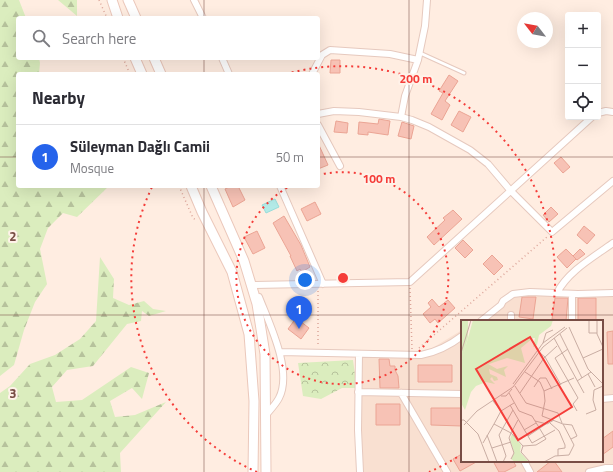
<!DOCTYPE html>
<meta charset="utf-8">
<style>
:root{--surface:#fff;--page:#f7f7f7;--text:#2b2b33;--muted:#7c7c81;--line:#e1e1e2;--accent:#2563eb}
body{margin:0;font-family:"Titillium Web",sans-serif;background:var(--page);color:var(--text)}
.controls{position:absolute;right:12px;top:12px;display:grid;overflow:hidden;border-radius:4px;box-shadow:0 4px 16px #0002}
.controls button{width:36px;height:36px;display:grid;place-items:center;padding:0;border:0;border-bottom:1px solid var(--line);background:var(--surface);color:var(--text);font:20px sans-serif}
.compass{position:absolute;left:517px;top:12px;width:36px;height:36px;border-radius:50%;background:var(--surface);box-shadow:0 4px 16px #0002;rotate:301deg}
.you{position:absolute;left:305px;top:280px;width:14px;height:14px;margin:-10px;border:3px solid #fff;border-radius:50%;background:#1a73e8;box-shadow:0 0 0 6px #1a73e833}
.badge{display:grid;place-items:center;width:26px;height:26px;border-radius:50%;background:var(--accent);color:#fff;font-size:13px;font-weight:700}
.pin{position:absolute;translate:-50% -33px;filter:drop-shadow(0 1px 2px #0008)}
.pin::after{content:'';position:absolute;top:21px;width:14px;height:12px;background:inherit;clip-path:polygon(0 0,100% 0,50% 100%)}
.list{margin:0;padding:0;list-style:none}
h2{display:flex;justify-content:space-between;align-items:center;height:52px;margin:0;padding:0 16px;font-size:17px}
h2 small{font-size:13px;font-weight:400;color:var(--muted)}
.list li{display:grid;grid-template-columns:26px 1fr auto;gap:12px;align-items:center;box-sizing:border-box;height:64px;padding:0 16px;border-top:1px solid var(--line)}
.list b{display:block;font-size:15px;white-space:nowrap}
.list p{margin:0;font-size:13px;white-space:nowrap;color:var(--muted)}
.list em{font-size:13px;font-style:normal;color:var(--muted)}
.icon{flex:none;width:22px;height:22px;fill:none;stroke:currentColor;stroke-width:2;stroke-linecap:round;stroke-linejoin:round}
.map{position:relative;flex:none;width:613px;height:472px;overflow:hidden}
.search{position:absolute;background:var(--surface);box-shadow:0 4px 16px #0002;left:16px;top:16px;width:304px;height:44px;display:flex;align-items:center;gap:10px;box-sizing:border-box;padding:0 14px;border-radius:4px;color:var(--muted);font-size:15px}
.panel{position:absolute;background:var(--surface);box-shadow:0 4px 16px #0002;left:16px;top:72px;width:304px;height:116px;border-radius:4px}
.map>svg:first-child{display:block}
.residential{fill:#f9e0d1}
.forest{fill:url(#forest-firs)}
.park{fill:url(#park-crowns)}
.water{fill:#b3eae7;stroke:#98ddda}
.building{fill:#f7c2b5;stroke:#eba494}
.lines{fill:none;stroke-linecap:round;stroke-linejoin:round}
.service-casing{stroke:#e6c9be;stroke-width:5}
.minor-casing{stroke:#e6c9be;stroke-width:8}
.secondary-casing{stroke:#ebc8bb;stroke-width:11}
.path{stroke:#dca599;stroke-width:1.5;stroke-dasharray:1 3;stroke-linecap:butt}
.service{stroke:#fff;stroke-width:3}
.minor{stroke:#fff;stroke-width:6}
.secondary{stroke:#fff;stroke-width:9}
.grid{fill:none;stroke:#784d45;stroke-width:1;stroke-opacity:0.55}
.ring{fill:none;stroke:#f53d39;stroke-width:2;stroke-dasharray:2 4}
.inset-road{fill:none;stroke:#c9ada3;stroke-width:1}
.view{fill:#f53d39;fill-opacity:0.15;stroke:#f53d39;stroke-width:2}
.inset-edge{fill:none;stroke:#784d45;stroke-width:2}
.grid-label{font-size:13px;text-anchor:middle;font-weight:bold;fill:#784d45;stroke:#fff2e9;stroke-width:4;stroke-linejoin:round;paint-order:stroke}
.centre{fill:#f53d39;stroke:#fff2e9;stroke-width:2}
.ring-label{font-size:12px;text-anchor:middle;font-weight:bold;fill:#f53d39;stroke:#fff2e9;stroke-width:4;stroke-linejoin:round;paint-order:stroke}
</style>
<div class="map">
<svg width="613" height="472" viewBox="0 0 613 472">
<defs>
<pattern id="forest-firs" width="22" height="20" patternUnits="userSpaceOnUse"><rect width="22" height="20" fill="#dbedbe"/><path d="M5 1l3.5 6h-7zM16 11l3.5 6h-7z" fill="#b6c29c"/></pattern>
<pattern id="park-crowns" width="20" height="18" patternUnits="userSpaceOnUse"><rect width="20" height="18" fill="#dbedbe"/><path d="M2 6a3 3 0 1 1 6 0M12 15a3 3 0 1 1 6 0" fill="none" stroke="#b6c29c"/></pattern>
</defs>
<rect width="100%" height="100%" fill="#ffede1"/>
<path class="residential" d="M613,293V468L588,472H360L359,354L421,355L462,330V461H602V321H478L492,313L513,294Z"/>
<path class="forest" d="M0,0H19L26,18H18V58H39L40,63L39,74H18V186H109L77,217L63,213L48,228L40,249L47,284L35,302L24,330L14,365L0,376Z
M58,0H77V16Z
M100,257L114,279L113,298L129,305L144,301L153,309L166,311L149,316L142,311L141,321L127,324L93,366L67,370L52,387L56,402L82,400L131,367L149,373L142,399L132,388L110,401L115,417L135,415L166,402L120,453L121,472H0V393L10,386L30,364L55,355L80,339L96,321Z"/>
<path class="park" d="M353,360L357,388H342L321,399L303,396L298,363Z"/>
<path class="water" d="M275,199L279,207L266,213L262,205Z"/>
<path class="building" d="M331,60H340V73H330Z
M449,75L458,81L445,101L450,105L442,120L431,114L443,93L439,91Z
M459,111L471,117L463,132L451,125Z
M379,119L390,121L388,135L368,132V135L358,134L359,122L378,124Z
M336,121L348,123L347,133L334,132Z
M402,122L414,126L411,139L398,136Z
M318,143L328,165L318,169Z
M561,157L570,167L563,173L554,163Z
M231,186H238L245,200L233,207L225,189Z
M315,202L321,214L307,221L301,209Z
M551,207L558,214L549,222L543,215Z
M453,210L462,219L434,245L427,237L445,220L443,218Z
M284,216L301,245L310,267L302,272L300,269L297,271L290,256H291L273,223Z
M584,226L595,235L587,244L577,235Z
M257,231L265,248L253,254L244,237Z
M463,240L473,250L465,258L455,248Z
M566,249L576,259L567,268L557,257Z
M580,249L585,254L577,260L573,256Z
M492,255L503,266L494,275L483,264Z
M522,297H536L533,319L519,317Z
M555,298H568L566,321L552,319Z
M578,298H596V321H578Z
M432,299L439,307L448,300L455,308L438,323L435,319L430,323L423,314L431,307L428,303Z
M296,318L309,328L301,339L288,329Z
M613,331V364H608L607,332Z
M379,359H389L390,366H395V370L398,376L399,388H380Z
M418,365H452V382H418Z
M376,404H400V425H376Z
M431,408H462V426L431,425Z
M613,431V447L602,455V439Z
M462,454V461H478L460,471L453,459Z
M493,461H513L516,466L504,472H499Z
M551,461H554L562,472H537Z"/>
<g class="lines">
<defs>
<path id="service" d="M420,53L464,73"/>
<path id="minor" d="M194,0L203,18
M222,58L229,74
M312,74L322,55L330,50L390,54L418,60
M598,113L606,111L613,112
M318,114L334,111L359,112L401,117L412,120L429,127L470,150L488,164L510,190L552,232L613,181
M401,117L405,96L418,60L425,26L427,0
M318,125L340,166
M280,186L323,284
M254,285L410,282L592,117
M557,293C568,271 594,257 613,243
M259,297C269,323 293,371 279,398C276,404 270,410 266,415
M481,321L501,305L503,301L513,294L530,292L578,294L613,293
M511,321V315
M572,321V294
M280,352L421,355C437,352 449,346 462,336
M359,354L358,430L360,472
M358,392L462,394
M401,393L447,472
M602,399L613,398
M524,461L530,472
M589,472L606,468H613"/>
<path id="secondary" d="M112,0L118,18
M128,0L136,18
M135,58L142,74
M154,58L161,74
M191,186L202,212L232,272L249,334L254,401L253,472
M211,186L244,261L257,304L265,354L266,472"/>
</defs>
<use href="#service" class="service-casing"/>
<use href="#minor" class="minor-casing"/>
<use href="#secondary" class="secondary-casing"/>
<path class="path" d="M99,0L107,18
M123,58L130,74
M179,186L193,218L197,221
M410,288L412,349
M318,291V347
M419,348L548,236"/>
<use href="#service" class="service"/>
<use href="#minor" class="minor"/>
<use href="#secondary" class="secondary"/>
</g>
<path class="grid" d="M204,0V18M409,0V472M204,58V74M0,157H18M318,157H613M204,186V472M0,315H613"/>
<g class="ring">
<path d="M318 175A106 106 0 1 1 290 186"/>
<path d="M462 454A212 212 0 0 1 429 472M257 472A212 212 0 0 1 152 187M286 74A212 212 0 0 1 551 320"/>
</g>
<g transform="translate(461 320)">
<rect width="142" height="142" fill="#ffede1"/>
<path d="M12,0H92L90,6L78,15L76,25L72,27L74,18H72L60,28L64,43L46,38L28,44L22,41L36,49L47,46L43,50L45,57L28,49L29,54L36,57L37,60L33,61L31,57L29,59L34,64L25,62L15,66L10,72L4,90L0,83V43Z" fill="#dbedbe"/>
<path d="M0,0H7V17L0,46ZM51,114L60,125L59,132L68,142H54L50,139L53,133L49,119Z" fill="#dbedbe"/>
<path class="inset-road" d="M128,0V13H136M136,0V14L142,27M108,7L127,49L142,64M99,14L121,58M93,18L123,73M82,23L85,13L92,10M107,29L94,38L117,78L112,84L116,91M0,33L10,0M79,33L84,37L100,65M122,38L142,29M64,52L79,62L83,71L84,81L81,96L102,104L113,125L108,135L94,136L83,142M127,54L134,67M116,61L130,52M52,64L82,23L104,7M54,66L65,83L97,93L101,103M73,67L79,58H85L91,69M83,71L113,58M48,73L58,91L71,96L85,119L75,125L62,126L50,113L48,118L53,133L50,139M59,73L83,38L96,26M40,76H45L51,69M32,81L40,91M49,85L71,123L94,110M125,94L135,90L132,80L133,70L142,66M0,100H3L17,114L28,142M74,101L86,104L93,100M89,103L98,111L104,125V128L97,129V136M33,104L40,91L53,83M102,104L111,105L116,116L110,119M3,105L16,91L52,67L82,27L106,8M63,110L75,103M26,115L36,142M67,116L85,104M22,123L33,104L50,113L57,100M62,126L60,132L69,142M31,128L50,122M42,142L45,136L38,115L52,90"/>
<path class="view" d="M69,17L111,87L57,120L15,49Z"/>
<rect width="142" height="142" class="inset-edge"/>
</g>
<g class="grid-label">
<text x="13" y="241">2</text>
<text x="13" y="398">3</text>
</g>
<circle cx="343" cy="278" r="6" class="centre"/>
<g class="ring-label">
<text x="416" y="83">200 m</text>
<text x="379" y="183">100 m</text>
</g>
</svg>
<div class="controls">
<button>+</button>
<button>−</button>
<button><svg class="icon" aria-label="locate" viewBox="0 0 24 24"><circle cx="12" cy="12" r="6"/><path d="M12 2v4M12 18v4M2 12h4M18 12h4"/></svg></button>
</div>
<svg class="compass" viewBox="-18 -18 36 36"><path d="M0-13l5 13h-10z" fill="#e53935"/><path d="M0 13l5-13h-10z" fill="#7c7c81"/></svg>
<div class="you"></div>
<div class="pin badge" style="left:299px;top:329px">1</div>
<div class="search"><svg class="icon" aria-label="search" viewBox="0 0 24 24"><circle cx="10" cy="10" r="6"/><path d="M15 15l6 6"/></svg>Search here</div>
<section class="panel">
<h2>Nearby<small></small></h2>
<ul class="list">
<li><span class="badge">1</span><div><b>Süleyman Dağlı Camii</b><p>Mosque</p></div><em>50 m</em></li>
</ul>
</section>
</div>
